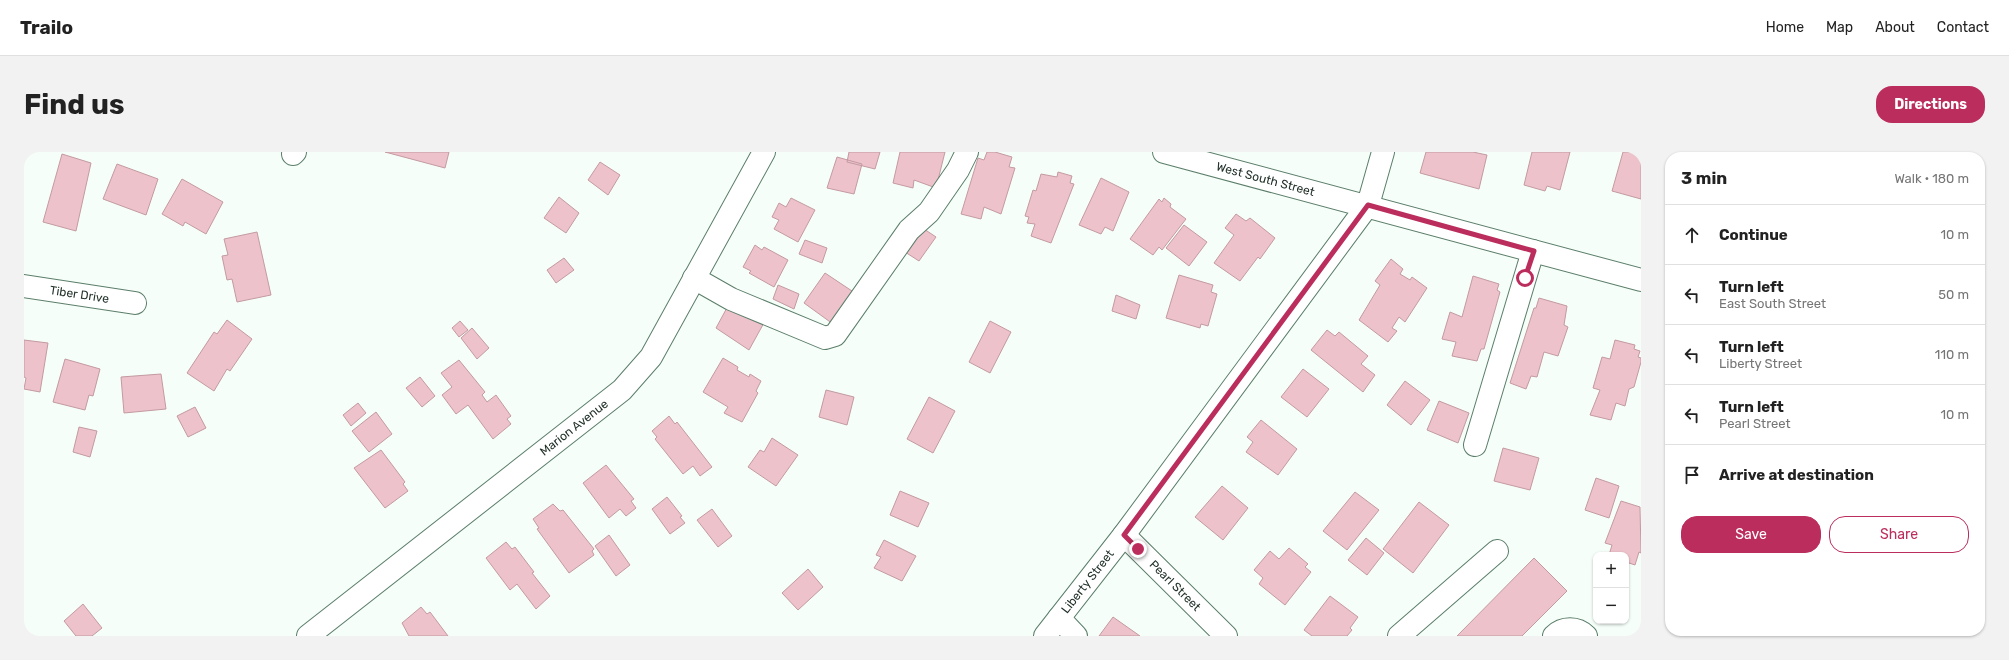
<!DOCTYPE html>
<meta charset="utf-8">
<style>
:root{--surface:#fff;--page:#f2f2f2;--text:#222;--muted:#767676;--line:#e0e0e0;--accent:#bb2d5d}
body{margin:0;font-family:Rubik,sans-serif;background:var(--page);color:var(--text)}
.controls{position:absolute;right:12px;bottom:12px;display:grid;overflow:hidden;border-radius:8px;box-shadow:0 1px 3px #0004}
.controls button{width:36px;height:36px;display:grid;place-items:center;padding:0;border:0;border-bottom:1px solid var(--line);background:var(--surface);color:var(--text);font:20px sans-serif}
.stop{position:absolute;width:12px;height:12px;margin:-9px;border:3px solid #bb2d5d;border-radius:50%;background:#fff}
.stop.end{background:#bb2d5d;border-color:#fff;box-shadow:0 1px 4px #0008}
.list{margin:0;padding:0;list-style:none}
h2{display:flex;justify-content:space-between;align-items:center;height:52px;margin:0;padding:0 16px;font-size:17px}
h2 small{font-size:13px;font-weight:400;color:var(--muted)}
.list li{display:grid;grid-template-columns:26px 1fr auto;gap:12px;align-items:center;box-sizing:border-box;height:60px;padding:0 16px;border-top:1px solid var(--line)}
.list b{display:block;font-size:15px;white-space:nowrap}
.list p{margin:0;font-size:13px;white-space:nowrap;color:var(--muted)}
.list em{font-size:13px;font-style:normal;color:var(--muted)}
.actions{display:flex;gap:8px;padding:12px 16px}
.actions a{flex:1;padding:9px 0;border:1px solid var(--accent);border-radius:16px;text-align:center;font-size:14px;color:var(--accent)}
.actions .main{background:var(--accent);color:#fff}
.icon{flex:none;width:22px;height:22px;fill:none;stroke:currentColor;stroke-width:2;stroke-linecap:round;stroke-linejoin:round}
.map{position:relative;flex:none;width:1617px;height:484px;overflow:hidden;border-radius:16px}
header{display:flex;align-items:center;gap:24px;box-sizing:border-box;height:56px;padding:0 20px;background:var(--surface);border-bottom:1px solid var(--line)}
header strong{font-size:19px}
nav{display:flex;gap:22px;margin-inline-start:auto;font-size:14px}
.intro{display:flex;align-items:center;justify-content:space-between;box-sizing:border-box;height:96px;padding:0 24px}
h1{margin:0;font-size:28px}
.button{padding:10px 18px;border-radius:16px;background:var(--accent);color:#fff;font-size:14px;font-weight:700}
main{display:flex;gap:24px;padding:0 24px}
aside{flex:1;background:var(--surface);border-radius:16px;box-shadow:0 1px 3px #0004}
.map>svg:first-child{display:block}
.building{fill:#edc2ca;stroke:#c39aa1}
.lines{fill:none;stroke-linecap:round;stroke-linejoin:round}
.minor-casing{stroke:#5b7e6a;stroke-width:24}
.minor{stroke:#fff;stroke-width:22}
.route{stroke:#bb2d5d;stroke-width:5}
.labels{text-anchor:middle;dominant-baseline:central;stroke-width:4;stroke-linejoin:round;paint-order:stroke}
.street-label{font-size:12px;fill:#223129;stroke:#f6fef9}
</style>
<header>
<strong>Trailo</strong>
<nav><a>Home</a><a>Map</a><a>About</a><a>Contact</a></nav>
</header>
<div class="intro"><h1>Find us</h1><a class="button">Directions</a></div>
<main>
<div class="map">
<svg width="1617" height="484" viewBox="0 0 1617 484">
<rect width="100%" height="100%" fill="#f6fef9"/>
<path class="building" d="M361,0H425L421,16Z
M825,0H856L851,17L823,10Z
M876,0H921L912,36L890,28L889,36L869,31Z
M963,0H971L988,5L985,15L991,16L977,62L960,55L957,67L937,62L954,6L960,8Z
M1402,0H1449L1463,3L1455,37L1396,21Z
M1508,0H1546L1536,38L1523,34L1521,39L1500,33Z
M1599,0H1617V47L1588,39Z
M38,2L67,11L52,79L19,70Z
M813,5L838,12L830,42L803,36Z
M576,10L596,23L584,43L564,28Z
M93,12L134,27L122,63L79,47Z
M1034,20L1048,24L1046,31L1050,32L1027,91L1007,84L1011,72L1003,71L1005,65L1001,64L1009,38L1012,39L1017,22L1033,25Z
M1077,26L1105,40L1089,79L1081,75L1077,82L1055,73Z
M158,27L199,50L182,82L161,70L159,74L138,62Z
M535,45L555,61L542,81L520,66Z
M767,46L791,58L774,90L750,77L755,68L748,65L755,51L762,55Z
M1140,46L1147,52L1146,55L1162,67L1138,98L1135,95L1129,103L1106,87L1135,47L1138,50Z
M1212,62L1222,69L1226,66L1251,86L1236,107L1234,105L1216,129L1190,111L1210,83L1201,76Z
M1160,73L1183,90L1165,114L1142,96Z
M897,75L912,85L895,109L881,100Z
M233,80L247,143L213,150L208,127L203,128L198,104L204,103L200,87Z
M781,88L803,96L798,111L775,102Z
M731,93L738,98L740,95L764,108L750,135L725,121L727,119L719,115Z
M540,106L550,118L532,131L523,118Z
M1367,107L1379,117L1376,122L1386,128L1388,125L1403,136L1381,170L1375,165L1368,176L1373,179L1364,190L1335,168L1356,133L1351,129Z
M801,121L831,141L809,172L780,151Z
M1155,123L1189,133L1187,140L1193,142L1184,174L1177,172L1176,176L1142,166Z
M1449,124L1475,132L1473,138L1476,140L1460,197H1457L1453,209L1428,204L1432,190L1418,187L1426,160L1438,165Z
M754,133L775,142L770,157L749,147Z
M1092,143L1116,153L1112,167L1088,159Z
M1515,146L1543,154L1540,173L1544,175L1534,204L1520,200L1513,225L1507,224L1502,237L1486,231L1510,156H1512Z
M705,152L741,169L725,198L692,176Z
M203,168L228,187L206,219L203,217L190,239L163,221L190,180L193,182Z
M436,169L444,178L435,185L428,176Z
M966,169L987,180L966,221L945,210Z
M448,176L465,196L453,207L437,186Z
M1303,178L1311,184L1315,180L1344,204L1337,212L1351,223L1339,240L1287,198Z
M0,188L24,191L16,240L0,237L2,226L0,225Z
M1591,188L1611,193L1610,197L1616,199L1614,205L1617,206V210L1610,235L1605,237L1601,254L1592,251L1587,268L1566,263L1576,238L1569,236L1578,205L1586,207Z
M699,206L714,215L713,218L725,225L726,222L737,229L732,239L734,241L718,270L700,261L704,255L679,240Z
M41,207L76,217L69,244L65,243L61,258L29,250Z
M435,208L461,240L458,243L463,250L472,243L487,264L483,267L487,272L469,287L444,253L432,262L418,243L428,235L417,221Z
M1279,217L1305,237L1283,265L1257,245Z
M137,222L142,257L100,261L97,225Z
M396,225L411,244L398,255L382,236Z
M1381,229L1406,248L1387,273L1363,253Z
M802,238L830,245L823,273L795,265Z
M905,245L931,259L909,301L883,287Z
M1415,249L1445,261L1434,291L1403,278Z
M334,251L342,261L327,274L319,263Z
M171,255L182,276L164,285L153,264Z
M352,260L368,282L345,300L328,279Z
M645,264L651,272L653,270L688,315L676,324L669,314L659,322L631,287L633,285L628,279Z
M1237,268L1273,297L1254,323L1222,300L1229,290L1223,285Z
M55,275L73,279L66,305L49,300Z
M748,286L774,303L752,334L724,315L736,298L740,300Z
M1479,296L1515,306L1506,338L1470,329Z
M357,298L381,330L379,332L384,339L361,356L330,316Z
M582,313L610,347L607,349L612,356L602,364L596,357L585,366L559,331Z
M1572,326L1595,334L1585,366L1561,358Z
M1198,334L1224,356L1199,388L1171,365Z
M876,339L905,351L894,375L866,363Z
M1331,340L1355,358L1323,398L1299,379Z
M643,345L658,364L656,365L661,371L646,382L628,357Z
M1597,349L1616,355L1617,401L1615,400L1611,413L1602,410V403H1585L1588,393L1581,391Z
M1395,350L1425,373L1389,421L1359,397Z
M529,352L536,359L539,358L570,397L568,399L570,403L545,421L513,377L515,376L509,367Z
M688,357L708,384L694,395L673,368Z
M585,383L606,413L592,424L571,394Z
M1342,386L1360,401L1343,423L1324,408Z
M860,388L892,404L878,429L850,416L857,405L852,403Z
M482,390L488,397L491,395L510,420L508,421L526,444L512,457L493,432L486,438L462,406Z
M1265,396L1284,412L1281,415L1287,420L1261,453L1235,432L1239,426L1230,418L1246,399L1255,407Z
M1510,406L1543,439L1498,484H1433Z
M784,417L799,435L774,458L758,441Z
M1306,444L1334,465L1326,476L1328,478L1323,484H1288L1280,478Z
M59,452L78,476L68,484H52L40,469Z
M397,455L403,462L406,460L424,484H385L378,471Z
M1089,465L1116,484H1075Z"/>
<g class="lines">
<defs>
<g id="minor">
<path id="s1" d="M1140,0L1617,128"/>
<path d="M269,2L271,0"/>
<path d="M670,126L707,147L801,186L811,183L885,78L905,60L934,18L943,0"/>
<path id="s2" d="M0,134L111,151"/>
<path d="M1451,293L1509,99"/>
<path id="s3" d="M1100,383L1202,484"/>
<path d="M1035,466L1052,484"/>
<path id="s4" d="M284,484L598,238L627,205L740,0"/>
<path id="s5" d="M1021,484L1100,383L1344,53L1359,0"/>
<path d="M1375,484L1473,399"/>
<path d="M1530,484C1539,475 1553,475 1562,484"/>
</g>
</defs>
<use href="#minor" class="minor-casing"/>
<use href="#minor" class="minor"/>
</g>
<g class="lines">
<path class="route" d="M1114,397L1100,383L1344,53L1510,99L1501,126"/>
</g>
<g class="labels">
<g class="street-label">
<text stroke="none"><textPath href="#s1" startOffset="105">West South Street</textPath></text>
<text stroke="none"><textPath href="#s2" startOffset="56">Tiber Drive</textPath></text>
<text stroke="none"><textPath href="#s4" startOffset="338">Marion Avenue</textPath></text>
<text stroke="none"><textPath href="#s5" startOffset="69">Liberty Street</textPath></text>
<text stroke="none"><textPath href="#s3" startOffset="72">Pearl Street</textPath></text>
</g>
</g>
</svg>
<div class="controls">
<button>+</button>
<button>−</button>
</div>
<div class="stop" style="left:1501px;top:126px"></div>
<div class="stop end" style="left:1114px;top:397px"></div>
</div>
<aside>
<h2>3 min<small>Walk · 180 m</small></h2>
<ul class="list">
<li><svg class="icon" aria-label="ahead" viewBox="0 0 24 24"><path d="M12 20V5M6 11l6-6 6 6"/></svg><div><b>Continue</b></div><em>10 m</em></li>
<li><svg class="icon" aria-label="left" viewBox="0 0 24 24"><path d="M17 20v-9H6M10 6l-5 5 5 5"/></svg><div><b>Turn left</b><p>East South Street</p></div><em>50 m</em></li>
<li><svg class="icon" aria-label="left" viewBox="0 0 24 24"><path d="M17 20v-9H6M10 6l-5 5 5 5"/></svg><div><b>Turn left</b><p>Liberty Street</p></div><em>110 m</em></li>
<li><svg class="icon" aria-label="left" viewBox="0 0 24 24"><path d="M17 20v-9H6M10 6l-5 5 5 5"/></svg><div><b>Turn left</b><p>Pearl Street</p></div><em>10 m</em></li>
<li><svg class="icon" aria-label="arrive" viewBox="0 0 24 24"><path d="M6 21V4h12l-3 4 3 4H6"/></svg><div><b>Arrive at destination</b></div></li>
</ul>
<div class="actions"><a class="main">Save</a><a>Share</a></div>
</aside>
</main>
